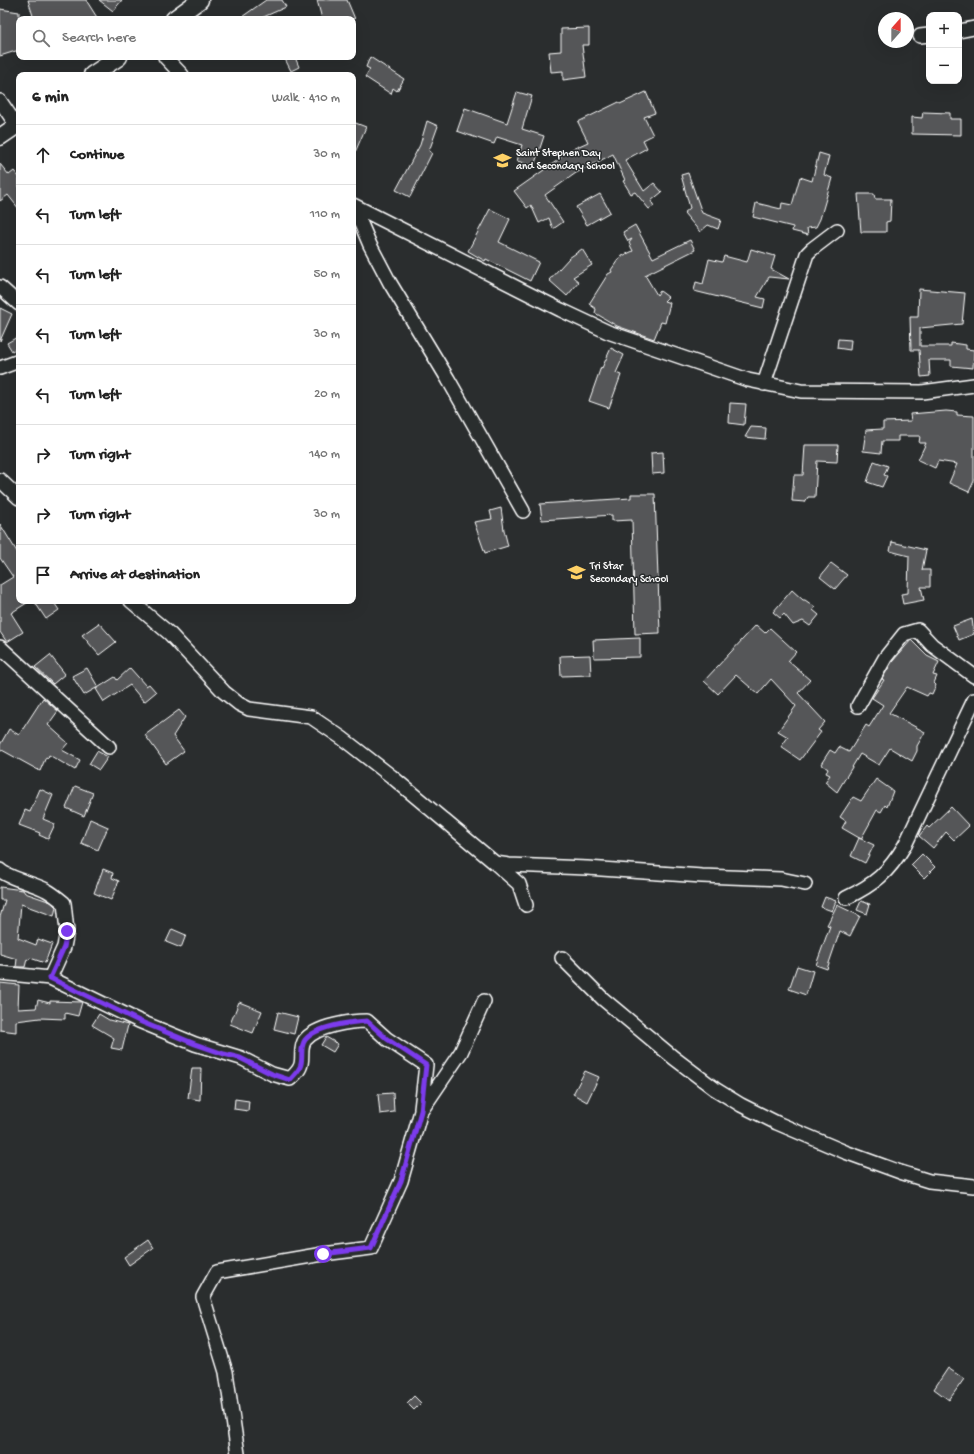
<!DOCTYPE html>
<meta charset="utf-8">
<style>
:root{--surface:#fff;--page:#f6f6f6;--text:#222;--muted:#767676;--line:#e0e0e0}
body{margin:0;font-family:"Gochi Hand",sans-serif;background:var(--page);color:var(--text)}
.controls{position:absolute;right:12px;top:12px;display:grid;overflow:hidden;border-radius:8px;box-shadow:0 4px 16px #0002}
.controls button{width:36px;height:36px;display:grid;place-items:center;padding:0;border:0;border-bottom:1px solid var(--line);background:var(--surface);color:var(--text);font:20px sans-serif}
.compass{position:absolute;left:878px;top:12px;width:36px;height:36px;border-radius:50%;background:var(--surface);box-shadow:0 4px 16px #0002;rotate:21deg}
.stop{position:absolute;width:12px;height:12px;margin:-9px;border:3px solid #7c3aed;border-radius:50%;background:#fff}
.stop.end{background:#7c3aed;border-color:#fff;box-shadow:0 1px 4px #0008}
.list{margin:0;padding:0;list-style:none}
h2{display:flex;justify-content:space-between;align-items:center;height:52px;margin:0;padding:0 16px;font-size:17px}
h2 small{font-size:13px;font-weight:400;color:var(--muted)}
.list li{display:grid;grid-template-columns:26px 1fr auto;gap:12px;align-items:center;box-sizing:border-box;height:60px;padding:0 16px;border-top:1px solid var(--line)}
.list b{display:block;font-size:15px;white-space:nowrap}
.list em{font-size:13px;font-style:normal;color:var(--muted)}
.icon{flex:none;width:22px;height:22px;fill:none;stroke:currentColor;stroke-width:2;stroke-linecap:round;stroke-linejoin:round}
.map{position:relative;flex:none;width:974px;height:1454px;overflow:hidden}
.search{position:absolute;background:var(--surface);box-shadow:0 4px 16px #0002;left:16px;top:16px;width:340px;height:44px;display:flex;align-items:center;gap:10px;box-sizing:border-box;padding:0 14px;border-radius:8px;color:var(--muted);font-size:15px}
.panel{position:absolute;background:var(--surface);box-shadow:0 4px 16px #0002;left:16px;top:72px;width:340px;height:532px;border-radius:8px}
.map>svg:first-child{display:block}
.building{fill:#555758;stroke:#fff}
.lines{fill:none;stroke-linecap:round;stroke-linejoin:round}
.minor-casing{stroke:#fff;stroke-width:16}
.major-casing{stroke:#fff;stroke-width:19}
.minor{stroke:#2a2d2e;stroke-width:13}
.major{stroke:#2a2d2e;stroke-width:16}
.route{stroke:#7c3aed;stroke-width:5}
.labels{text-anchor:middle;dominant-baseline:central;stroke-width:3;stroke-linejoin:round;paint-order:stroke}
.poi-label{font-size:11px;fill:#fff;stroke:#2a2d2e;text-anchor:start}
</style>
<div class="map">
<svg width="974" height="1454" viewBox="0 0 974 1454">
<rect width="100%" height="100%" fill="#2a2d2e"/>
<filter id="ink" filterUnits="userSpaceOnUse"><feTurbulence type="fractalNoise" baseFrequency=".025" numOctaves="2"/><feDisplacementMap in="SourceGraphic" scale="8" xChannelSelector="R" yChannelSelector="G"/><feConvolveMatrix kernelMatrix="1 2 1 2 8 2 1 2 1" color-interpolation-filters="sRGB"/></filter>
<g filter="url(#ink)">
<path class="building" d="M28,0H86L98,19H34Z
M99,0H122L113,11Z
M266,0H282L286,7L259,19H239Z
M317,0H347L355,19H322Z
M0,9L19,12V50L0,56Z
M589,28V45H582L586,77L563,80V71L551,72L549,52L561,51V29Z
M284,57H295L299,67L291,71Z
M370,57L404,79L397,91L393,88L391,94L365,77L370,69L366,67Z
M517,92L532,96L522,129L544,136L534,166L517,161L522,145L497,137L494,144L457,131L465,108L507,123Z
M646,92L655,113L644,117L653,135L643,140L647,148L625,160L644,191L654,183L662,192L651,201L654,206L649,209L635,192L631,194L623,181L625,180L613,154L576,173L545,195L563,222L553,229L549,218L539,223L531,205L527,208L514,191L561,158L559,155L588,142L578,122L619,102L620,104Z
M923,112L950,113V119H961V135L912,134V117L922,118Z
M427,121L438,126L429,151L432,153L410,197L396,190L420,145Z
M353,122L366,127L353,157Z
M819,153L829,156L824,175L832,178L820,219L816,227L807,228L808,235L792,231L793,227L753,217L756,203L781,209L782,203L792,205L800,177L812,181Z
M0,164L9,175L14,171L19,177V209L8,195L0,201Z
M688,173L702,213L721,220L718,229L708,225L700,232L684,213L690,208L681,175Z
M600,194L610,212L587,225L576,207Z
M858,194H874L875,199H891L890,221L886,222V232H861Z
M490,209L510,219L499,242L539,262L530,281L486,259L485,261L468,251Z
M635,225L653,258L690,240L695,250L645,275L657,295L660,291L668,297L664,301L670,303L665,323L661,322L654,339L617,326L595,313L596,309L589,304L608,274L612,272L611,270L620,257L633,251L629,243L632,239L628,241L623,232Z
M582,249L592,265L573,277L579,282L567,296L549,280L569,258Z
M751,249L775,256L771,269L789,279L769,277L757,297L765,299L763,308L694,291L696,282L703,284L709,259L722,262L724,256L747,262Z
M919,289L965,293L962,324L920,328V346H951V343L966,345V349L974,350L973,368L951,366V360H929L930,376L921,377L919,350H911L910,317H918Z
M0,308L12,314L0,341Z
M19,336V347L12,351L7,343Z
M838,339L851,340L850,350L837,348Z
M611,348L624,355L616,373L621,375L609,408L589,401L601,367L602,368Z
M730,403L746,404L744,425L729,423Z
M946,411L957,412V415L974,416V481L969,492L949,483L957,464L938,461L935,468L918,460L926,443H919L920,436H898V441H882L881,453L863,451L866,430L883,429V422L911,421L910,414Z
M751,427L766,428L765,439L745,437Z
M805,445H838L837,462L817,461L815,497H808L805,502L792,501L794,475H803Z
M663,452L664,473L652,474L651,453Z
M874,461L888,466L884,475L887,476L882,487L867,482Z
M631,494H655L660,633L635,634L632,520L612,521V515L542,520L540,504L631,498Z
M501,508L504,530L508,546L485,553L474,522L492,519L490,511Z
M0,524L19,555V601H30L11,613L23,632L7,642L0,632V585L13,577L0,558Z
M892,542L926,550L922,570H930V587H921L924,600L903,604L901,594L908,593L909,556L890,551Z
M831,563L847,575L835,589L820,577Z
M792,590L803,600H805L815,607L813,610L819,615L810,626L803,621L793,625L784,614L780,618L773,612Z
M34,601H53L59,610L46,619Z
M972,619L974,634L959,640L953,626Z
M99,623L116,642L99,655L82,635Z
M756,625L765,633L770,628L796,652L788,661L810,680L798,693L825,722L818,730L821,732L800,760L781,747L788,737L778,731L796,706L771,679L758,694L736,675L718,694L704,681Z
M640,638V657L594,658L593,640Z
M911,640L927,656L939,662L933,675L937,676L934,683L936,685L932,694L929,693L927,696L907,687L889,713L925,732L917,746V751L912,761L890,748L879,765L860,754L837,792L825,782L830,775L826,773L828,769L821,764L830,750L835,753L839,747L849,752L866,725L869,727L883,705L872,698L884,680L882,679L892,662Z
M50,655L65,674L53,684L35,667Z
M590,655L591,675L561,676L560,656Z
M87,668L98,687L84,695L72,676Z
M130,668L146,686L149,684L156,692L144,702L130,685L104,702L96,689L115,677L117,680Z
M43,698L58,711L48,725L68,743L62,750L80,760L75,770L49,755L48,758L46,757L40,771L0,749V745L9,729L19,735Z
M179,710L185,717L173,736L184,751L166,764L145,735Z
M97,751L108,757L99,770L89,764Z
M876,779L893,791L887,807L885,805L881,812L877,810L861,839L842,828L846,821L840,817L853,797L861,801Z
M75,786L93,793L84,816L66,808Z
M40,789L53,795L43,819L55,824L48,839L39,835L40,833L19,825L25,810L30,812Z
M951,807L969,826L954,840L946,832L933,848L919,836L927,826L929,828Z
M90,819L108,827L98,850L81,843Z
M859,838L874,845L865,863L851,856Z
M922,854L935,867L924,878L911,865Z
M103,869L113,873L112,878L119,881L111,900L94,893Z
M0,887L23,890L25,893L51,902L56,907L54,916L21,904L18,938L36,945L38,939L52,944L45,963L30,958L29,960L27,959L25,967H16L17,959L0,954V917L5,900H0Z
M825,897L836,901L832,911L821,907Z
M861,901L870,904L867,914L857,910Z
M837,905L860,916L850,936L840,931L827,969L816,965L830,926L827,925Z
M172,929L186,935L181,948L166,942Z
M797,966L813,971L806,995L789,989Z
M0,983L19,985L18,1009L36,1008L38,1000L50,1003V1001L82,1002L78,1016L65,1013V1019L40,1018L16,1021V1032L0,1030Z
M239,1002L262,1011L253,1033L230,1024Z
M278,1012L298,1017L294,1034L274,1029Z
M99,1014L109,1020L128,1025L122,1050L111,1048L114,1038L92,1025Z
M326,1037L338,1044L333,1052L321,1045Z
M192,1068H201L200,1100L188,1098Z
M585,1071L599,1077L587,1102L573,1094Z
M393,1093L394,1112L380,1114L378,1094Z
M235,1099L249,1101L248,1111L234,1109Z
M148,1240L153,1248L129,1265L124,1257Z
M948,1368L964,1379L949,1400L934,1389Z
M414,1396L421,1403L414,1410L407,1403Z"/>
<g class="lines">
<defs>
<path id="minor" d="M959,31L974,28
M920,36L929,35
M165,57L182,75
M0,101L17,126
M353,205L561,310L608,332L748,380L801,391L922,392L974,385
M353,205L370,245L390,283L448,379L523,511
M0,287L19,304
M0,368L19,361
M764,384L807,254L812,249L837,230
M0,480L19,498
M131,601L170,634L224,692L239,704L249,709L311,717L342,738L391,776L495,863L519,884L526,905
M0,647L109,747
M858,706L885,658L904,634L918,630L932,645L974,676
M495,863L509,865L587,868L702,876L781,879L805,884
M0,870C6,877 35,884 46,890C52,893 58,898 64,903L67,931L64,947L50,978
M846,898C875,884 888,873 905,845L974,700
M562,958L603,999L674,1058L715,1089L741,1105L777,1123L845,1152L900,1172L929,1181L974,1186
M0,973L50,978L139,1021L195,1044L241,1058L272,1074L290,1079C293,1076 298,1072 300,1067C304,1059 299,1048 305,1040C316,1026 351,1021 367,1021L387,1039L426,1065L421,1109
M238,1454L226,1372L203,1297L217,1272L323,1254L371,1248L401,1181L421,1111L461,1052L484,1001"/>
<path id="major" d="M174,19L200,0
M92,75L119,57
M0,137L19,124"/>
</defs>
<use href="#minor" class="minor-casing"/>
<use href="#major" class="major-casing"/>
<use href="#minor" class="minor"/>
<use href="#major" class="major"/>
</g>
</g>
<g class="lines" filter="url(#ink)">
<path class="route" d="M67,931L64,947L50,978L139,1021L195,1044L224,1054L240,1058L272,1074L290,1080C293,1076 298,1072 300,1067C304,1059 299,1048 305,1040C316,1026 351,1022 367,1021L387,1039L426,1065L421,1111L401,1181L371,1248L323,1254"/>
</g>
<defs>
<symbol id="school-bare" viewBox="-9 -9 18 18"><path d="M0-5L7-2L0 1L-7-2ZM-4 1L0 2.5L4 1V4Q0 6-4 4Z" fill="#ffd166" stroke="#2a2d2e" stroke-width="2.5" paint-order="stroke"/></symbol>
</defs>
<g fill-rule="evenodd">
<use href="#school-bare" x="490" y="148" width="25" height="25"/>
<use href="#school-bare" x="564" y="560" width="25" height="25"/>
</g>
<g class="labels">
<g class="poi-label">
<text x="516" y="154">Saint Stephen Day<tspan x="516" dy="13">and Secondary School</tspan></text>
<text x="590" y="567">Tri Star<tspan x="590" dy="13">Secondary School</tspan></text>
</g>
</g>
</svg>
<div class="controls">
<button>+</button>
<button>−</button>
</div>
<svg class="compass" viewBox="-18 -18 36 36"><path d="M0-13l5 13h-10z" fill="#e53935"/><path d="M0 13l5-13h-10z" fill="#767676"/></svg>
<div class="stop" style="left:323px;top:1254px"></div>
<div class="stop end" style="left:67px;top:931px"></div>
<div class="search"><svg class="icon" aria-label="search" viewBox="0 0 24 24"><circle cx="10" cy="10" r="6"/><path d="M15 15l6 6"/></svg>Search here</div>
<section class="panel">
<h2>6 min<small>Walk · 410 m</small></h2>
<ul class="list">
<li><svg class="icon" aria-label="ahead" viewBox="0 0 24 24"><path d="M12 20V5M6 11l6-6 6 6"/></svg><div><b>Continue</b></div><em>30 m</em></li>
<li><svg class="icon" aria-label="left" viewBox="0 0 24 24"><path d="M17 20v-9H6M10 6l-5 5 5 5"/></svg><div><b>Turn left</b></div><em>110 m</em></li>
<li><svg class="icon" aria-label="left" viewBox="0 0 24 24"><path d="M17 20v-9H6M10 6l-5 5 5 5"/></svg><div><b>Turn left</b></div><em>50 m</em></li>
<li><svg class="icon" aria-label="left" viewBox="0 0 24 24"><path d="M17 20v-9H6M10 6l-5 5 5 5"/></svg><div><b>Turn left</b></div><em>30 m</em></li>
<li><svg class="icon" aria-label="left" viewBox="0 0 24 24"><path d="M17 20v-9H6M10 6l-5 5 5 5"/></svg><div><b>Turn left</b></div><em>20 m</em></li>
<li><svg class="icon" aria-label="right" viewBox="0 0 24 24"><path d="M7 20v-9h11M14 6l5 5-5 5"/></svg><div><b>Turn right</b></div><em>140 m</em></li>
<li><svg class="icon" aria-label="right" viewBox="0 0 24 24"><path d="M7 20v-9h11M14 6l5 5-5 5"/></svg><div><b>Turn right</b></div><em>30 m</em></li>
<li><svg class="icon" aria-label="arrive" viewBox="0 0 24 24"><path d="M6 21V4h12l-3 4 3 4H6"/></svg><div><b>Arrive at destination</b></div></li>
</ul>
</section>
</div>
